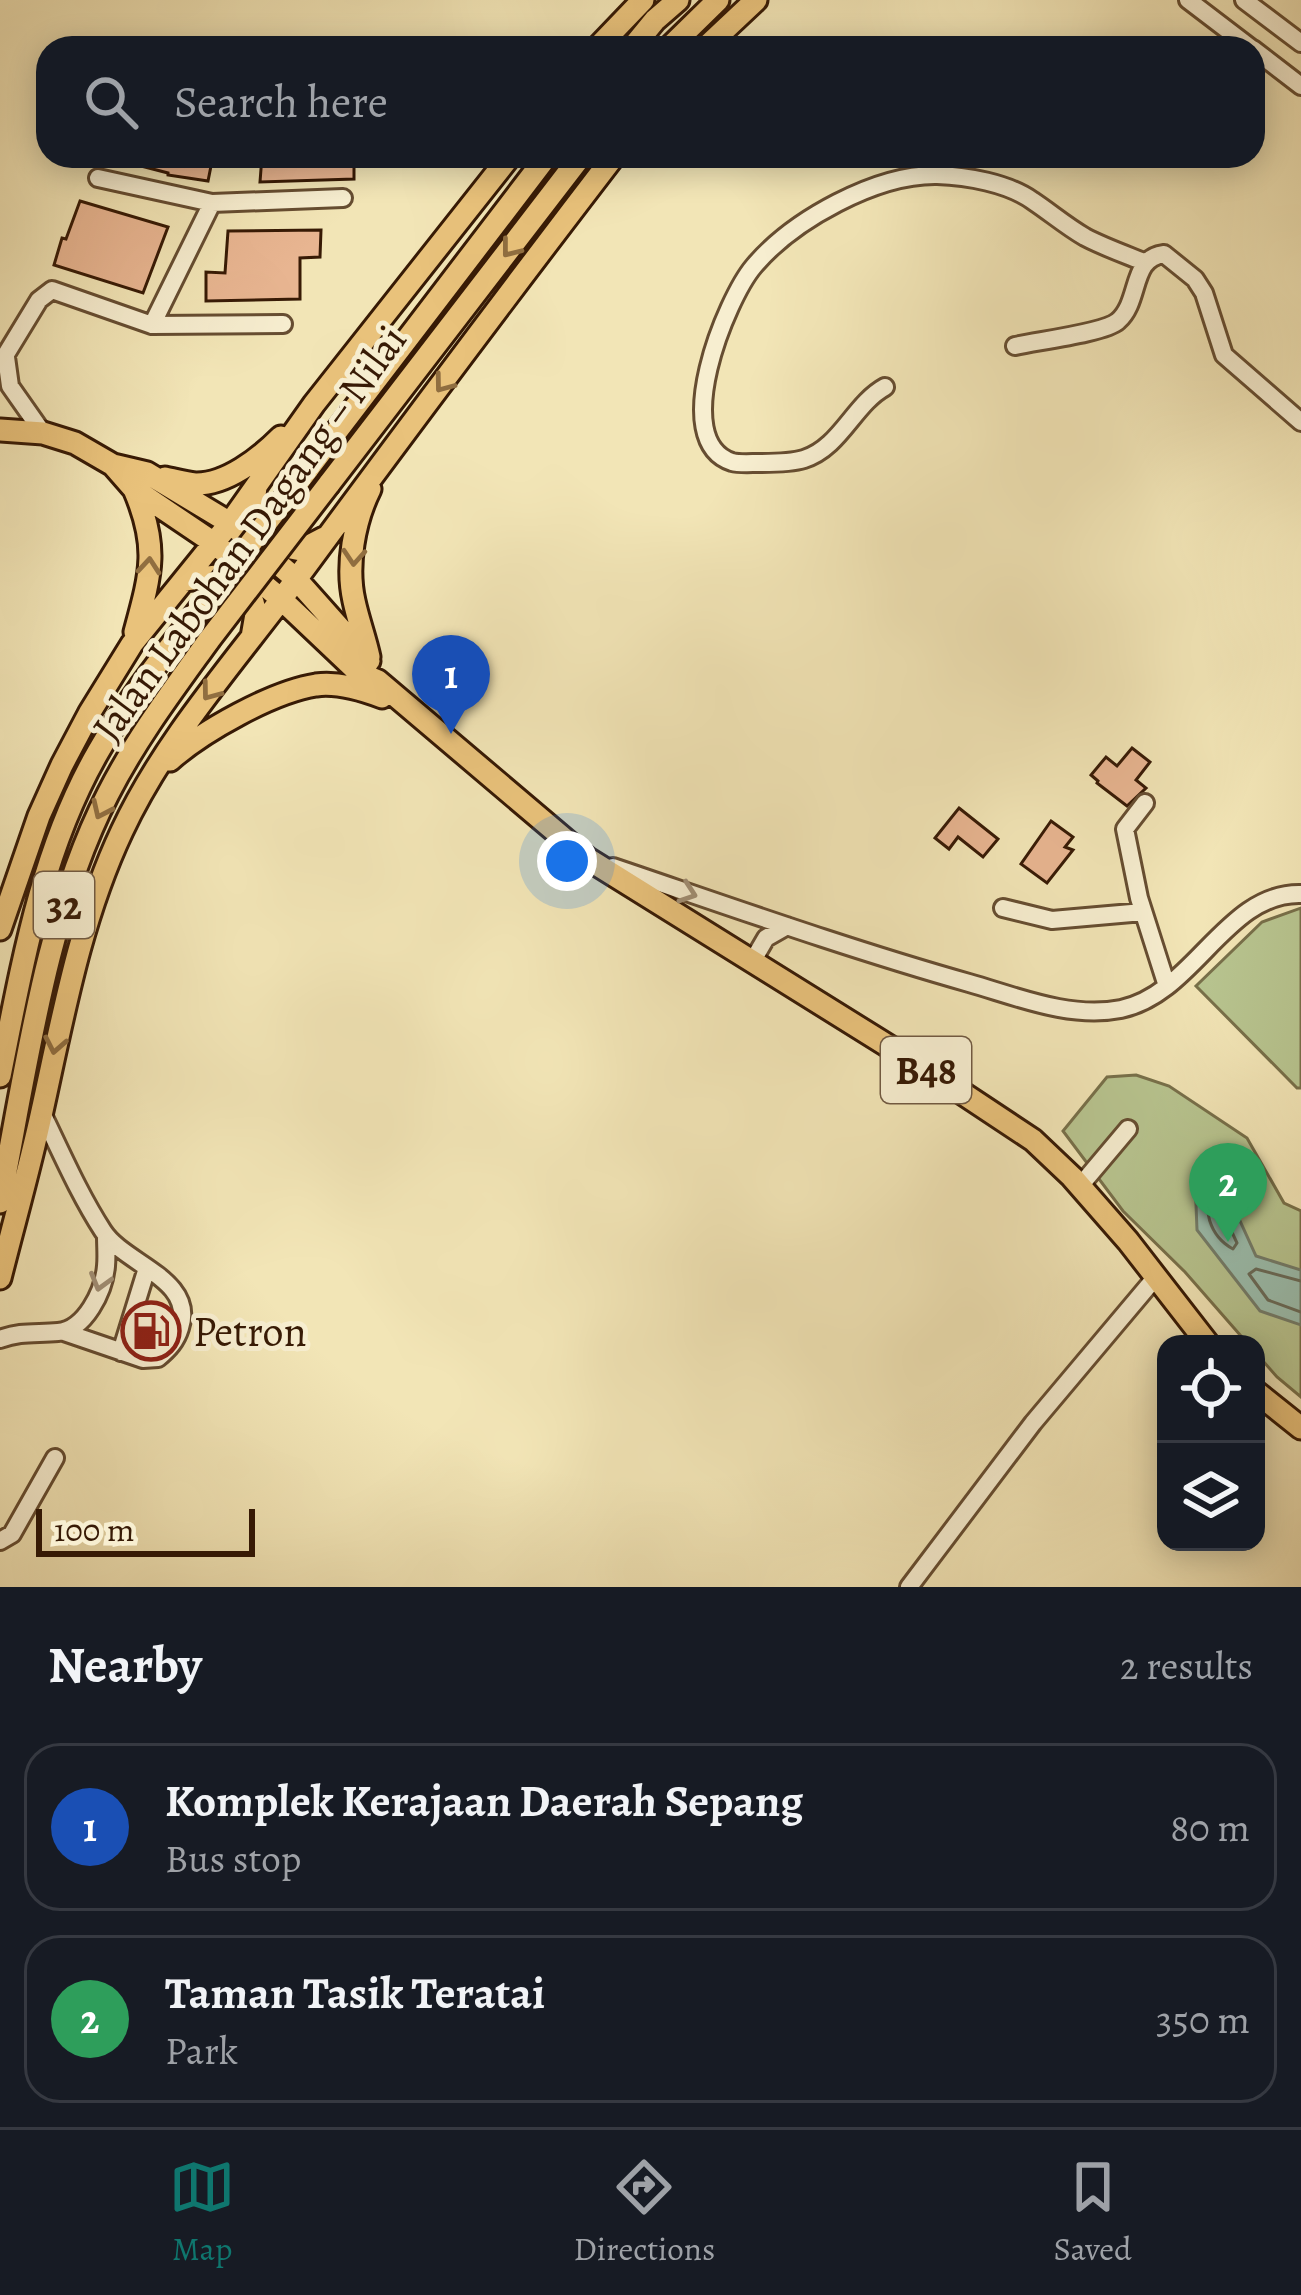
<!DOCTYPE html>
<meta charset="utf-8">
<style>
:root{--surface:#171b24;--page:#242831;--text:#f1f3f6;--muted:#9ea1a6;--line:#363941;--accent:#0f766e}
body{margin:0;font-family:Alegreya,serif;background:var(--page);color:var(--text)}
.controls{position:absolute;right:36px;bottom:36px;display:grid;overflow:hidden;border-radius:24px;box-shadow:0 6px 30px #0003}
.controls button{width:108px;height:108px;display:grid;place-items:center;padding:0;border:0;border-bottom:3px solid var(--line);background:var(--surface);color:var(--text);font:60px sans-serif}
.scale{position:absolute;left:36px;bottom:30px;width:219px;box-sizing:border-box;padding-left:12px;border:6px solid #371a05;border-top:0;font-size:33px;line-height:42px;white-space:nowrap;color:#371a05;-webkit-text-stroke:9px #f7eed0;paint-order:stroke}
.you{position:absolute;left:567px;top:861px;width:42px;height:42px;margin:-30px;border:9px solid #fff;border-radius:50%;background:#1a73e8;box-shadow:0 0 0 18px #1a73e833}
.badge{display:grid;place-items:center;width:78px;height:78px;border-radius:50%;background:var(--accent);color:#fff;font-size:39px;font-weight:700}
.pin{position:absolute;translate:-50% -99px;filter:drop-shadow(0 3px 6px #0008)}
.pin::after{content:'';position:absolute;top:63px;width:42px;height:36px;background:inherit;clip-path:polygon(0 0,100% 0,50% 100%)}
.list{margin:0;padding:0;list-style:none}
h2{display:flex;justify-content:space-between;align-items:center;height:156px;margin:0;padding:0 48px;font-size:51px}
h2 small{font-size:39px;font-weight:400;color:var(--muted)}
.list li{display:grid;grid-template-columns:78px 1fr auto;gap:36px;align-items:center;box-sizing:border-box;height:168px;margin:0 24px 24px;padding:0 24px;border:3px solid var(--line);border-radius:36px}
.list b{display:block;font-size:45px;white-space:nowrap}
.list p{margin:0;font-size:39px;white-space:nowrap;color:var(--muted)}
.list em{font-size:39px;font-style:normal;color:var(--muted)}
.icon{flex:none;width:66px;height:66px;fill:none;stroke:currentColor;stroke-width:2;stroke-linecap:round;stroke-linejoin:round}
.map{position:relative;flex:none;width:1301px;height:1587px;overflow:hidden}
.search{position:absolute;background:var(--surface);box-shadow:0 6px 30px #0003;left:36px;right:36px;top:36px;height:132px;display:flex;align-items:center;gap:30px;box-sizing:border-box;padding:0 42px;border-radius:36px;color:var(--muted);font-size:45px}
.sheet{height:540px;background:var(--surface)}
nav{display:flex;justify-content:space-around;align-items:center;box-sizing:border-box;height:168px;border-top:3px solid var(--line);background:var(--surface);font-size:33px;color:var(--muted)}
nav a{display:grid;justify-items:center;gap:6px}
nav .on{color:var(--accent)}
.map>svg:first-child{display:block}
.green{fill:#b8c590;stroke:#78704a;stroke-width:3}
.water{fill:#9bbfaf;stroke:#737d6b;stroke-width:3}
.lines{fill:none;stroke-linecap:round;stroke-linejoin:round}
.shore{stroke:#696c5a;stroke-width:3}
.building{fill:#e8b591;stroke:#371a05;stroke-width:3}
.minor-casing{stroke:#664d31;stroke-width:22}
.major-casing{stroke:#371a05;stroke-width:27}
.minor{stroke:#f7eed0;stroke-width:16}
.major{stroke:#e9c27b;stroke-width:21}
.major-bridge-casing{stroke:#371a05;stroke-width:27;stroke-linecap:butt}
.major-bridge{stroke:#e9c27b;stroke-width:21}
.oneway{stroke:#906e40}
.oneway2{stroke:#a18f75}
.labels{text-anchor:middle;dominant-baseline:central;stroke-width:10;stroke-linejoin:round;paint-order:stroke}
.shield{fill:#f7eed0;stroke:#715a42;stroke-width:3}
.shield-label{font-size:39px;font-weight:bold;fill:#371a05}
.street-label{font-size:42px;fill:#371a05;stroke:#f7eed0}
.poi-label{font-size:42px;fill:#371a05;stroke:#f7eed0;text-anchor:start}
</style>
<div class="map">
<svg width="1301" height="1587" viewBox="0 0 1301 1587">
<rect width="100%" height="100%" fill="#f2e5b6"/>
<filter id="stains"><feTurbulence type="fractalNoise" baseFrequency=".00167" numOctaves="4"/><feColorMatrix values="0 0 0 0 .2 0 0 0 0 .09 0 0 0 0 .02 0 0 0 .5 -.17"/></filter>
<radialGradient id="worn" r=".72"><stop offset=".6" stop-color="#630" stop-opacity="0"/><stop offset="1" stop-color="#630" stop-opacity=".3"/></radialGradient>
<path class="green" d="M1301,908V1088H1297L1196,986L1262,922Z
M1136,1075L1169,1086L1247,1138L1284,1203L1301,1211V1397L1277,1377L1256,1353V1344H1248L1185,1272L1123,1211L1063,1131L1107,1077Z"/>
<path class="water" d="M1211,1162L1233,1182L1236,1212L1256,1256L1301,1270V1325L1260,1311L1197,1230L1195,1179Z"/>
<g class="lines">
<path class="shore" d="M1211,1183H1216L1221,1189L1224,1215L1237,1243L1233,1249C1209,1236 1202,1208 1211,1183Z
M1301,1281L1256,1269L1249,1274L1268,1300L1301,1312"/>
</g>
<path class="building" d="M118,156H213L208,181L168,175V173L118,160Z
M262,156H354V179L260,182Z
M80,201L168,227L143,293L54,265L62,238L66,239Z
M321,230L320,257L300,258V299L206,301V272L225,273L228,231Z
M1132,748L1150,762L1136,780L1146,788L1127,806L1097,783L1098,781L1091,775L1106,757L1117,766Z
M959,808L998,839L983,857L958,837L949,849L935,838Z
M1051,821L1073,837L1065,847L1073,850L1047,883L1021,864Z"/>
<g class="lines">
<defs>
<path id="minor" d="M1188,0L1251,48
M1244,0L1301,43
M1253,49L1301,86
M98,178L212,203L343,198
M152,325L212,203
M1015,346C1036,341 1105,333 1118,321C1141,301 1130,258 1164,254L1195,279L1204,293L1224,355L1301,422
M6,357L10,386L43,433
M0,364L39,300L52,290L152,325L283,324
M885,387C854,404 840,448 804,459C791,463 773,463 759,463C751,463 739,464 732,462C668,441 726,299 754,266C793,220 876,174 937,175C967,176 1008,183 1033,201C1051,213 1066,226 1085,237C1104,247 1124,254 1144,262
M1145,803L1125,829L1139,898L1167,986
M613,867C731,907 849,949 969,983C1018,997 1070,1019 1121,1009C1194,994 1226,892 1301,894
M1003,908L1052,920L1143,912
M752,962L766,938L787,926
M42,1113C61,1152 79,1194 103,1231C124,1264 196,1279 180,1328C176,1341 169,1349 158,1358L143,1359L64,1332
M1080,1186L1128,1129
M0,1339C21,1331 36,1334 58,1332C85,1330 104,1291 106,1266C107,1257 106,1246 106,1236
M121,1352L147,1268
M0,1541L12,1534L55,1458
M909,1587L1033,1423L1155,1278"/>
<path id="major" d="M597,48L643,0
M632,48L655,20L678,0
M669,48L718,0
M705,48L756,0
M0,430L43,433L75,443L113,465L147,473L230,523L296,579L369,661
M113,465L134,489L214,543L281,599L359,673L378,681L588,859L938,1077L1033,1140L1072,1177L1128,1241L1208,1344
M308,469L547,156
M165,478C175,480 185,483 195,484C226,485 260,458 281,437
M329,484L581,156
M256,487L253,512L261,531L281,546L301,550L324,538
M134,489C159,547 151,573 135,632
M184,580L217,576L237,585L253,602L256,614L252,637
M369,657C365,638 358,620 354,601C346,566 354,521 370,489
M170,760C203,731 272,692 316,685C338,682 361,689 382,697
M0,929L39,816L62,765L90,712L132,644L230,523L314,404L510,156
M0,1076C22,966 41,851 98,752C124,706 156,665 188,624
M0,1202C26,1070 46,914 108,794C136,739 173,690 209,640
M0,1278C14,1222 30,1167 42,1111C63,1016 80,920 122,831C164,741 232,665 292,585C398,441 505,298 614,156
M1256,1392L1301,1428"/>
</defs>
<use href="#minor" class="minor-casing"/>
<use href="#major" class="major-casing"/>
<use href="#minor" class="minor"/>
<use href="#major" class="major"/>
<defs>
<path id="major-bridge" d="M188,624L308,469
M209,640L329,484"/>
</defs>
<use href="#major-bridge" class="major-bridge-casing"/>
<use href="#major-bridge" class="major-bridge"/>
</g>
<defs><path id="oneway-chevron" d="M-2-3.5L2.5 0L-2 3.5" fill="none" stroke-width="1.6" stroke-linecap="round" stroke-linejoin="round" transform="scale(3)"/></defs>
<g class="oneway">
<use href="#oneway-chevron" transform="translate(510 249) rotate(128)"/>
<use href="#oneway-chevron" transform="translate(443 384) rotate(127)"/>
<use href="#oneway-chevron" transform="translate(354 557) rotate(94)"/>
<use href="#oneway-chevron" transform="translate(149 566) rotate(-85)"/>
<use href="#oneway-chevron" transform="translate(210 692) rotate(127)"/>
<use href="#oneway-chevron" transform="translate(101 810) rotate(115)"/>
<use href="#oneway-chevron" transform="translate(55 1045) rotate(101)"/>
</g>
<g class="oneway2">
<use href="#oneway-chevron" transform="translate(688 893) rotate(19)"/>
<use href="#oneway-chevron" transform="translate(100 1282) rotate(106)"/>
</g>
<defs>
<symbol id="fuel-ring" viewBox="-11 -11 22 22"><circle r="9.5" fill="#f7eed0" stroke="#8f2418" stroke-width="1.5"/><path d="M-5.5-6h7V0h2V4h1.3V-2.5L3-4.5l.8-.8L6-3V5H2.5V1h-1V6h-7ZM-4.2-4.7v3.2H.2V-4.7Z" fill="#8f2418"/></symbol>
</defs>
<g fill-rule="evenodd">
<use href="#fuel-ring" x="118" y="1298" width="66" height="66"/>
</g>
<g class="labels">
<g class="shield">
<rect x="34" y="872" width="60" height="66" rx="9"/>
<rect x="881" y="1037" width="90" height="66" rx="9"/>
</g>
<g class="shield-label">
<text x="64" y="905">32</text>
<text x="926" y="1070">B48</text>
</g>
<g class="street-label">
<text transform="translate(249 533) rotate(-54)">Jalan Labohan Dagang ‒ Nilai</text>
</g>
<g class="poi-label">
<text x="193" y="1331">Petron</text>
</g>
</g>
<rect width="100%" height="100%" filter="url(#stains)"/>
<rect width="100%" height="100%" fill="url(#worn)"/>
</svg>
<div class="controls">
<button><svg class="icon" aria-label="locate" viewBox="0 0 24 24"><circle cx="12" cy="12" r="6"/><path d="M12 2v4M12 18v4M2 12h4M18 12h4"/></svg></button>
<button><svg class="icon" aria-label="layers" viewBox="0 0 24 24"><path d="M12 4l9 5-9 5-9-5zM3 14l9 5 9-5"/></svg></button>
</div>
<div class="scale">100 m</div>
<div class="you"></div>
<div class="pin badge" style="left:451px;top:734px;background:#1a4fb4">1</div>
<div class="pin badge" style="left:1228px;top:1242px;background:#2e9e5b">2</div>
<div class="search"><svg class="icon" aria-label="search" viewBox="0 0 24 24"><circle cx="10" cy="10" r="6"/><path d="M15 15l6 6"/></svg>Search here</div>
</div>
<section class="sheet">
<h2>Nearby<small>2 results</small></h2>
<ul class="list">
<li><span class="badge" style="background:#1a4fb4">1</span><div><b>Komplek Kerajaan Daerah Sepang</b><p>Bus stop</p></div><em>80 m</em></li>
<li><span class="badge" style="background:#2e9e5b">2</span><div><b>Taman Tasik Teratai</b><p>Park</p></div><em>350 m</em></li>
</ul>
</section>
<nav>
<a class="on"><svg class="icon" aria-label="map" viewBox="0 0 24 24"><path d="M3 6l6-2 6 2 6-2v14l-6 2-6-2-6 2zM9 4v14M15 6v14"/></svg>Map</a>
<a><svg class="icon" aria-label="directions" viewBox="0 0 24 24"><path d="M12 3l9 9-9 9-9-9zM9 14v-3h6M13 9l2 2-2 2"/></svg>Directions</a>
<a><svg class="icon" aria-label="saved" viewBox="0 0 24 24"><path d="M7 4h10v16l-5-4-5 4z"/></svg>Saved</a>
</nav>
